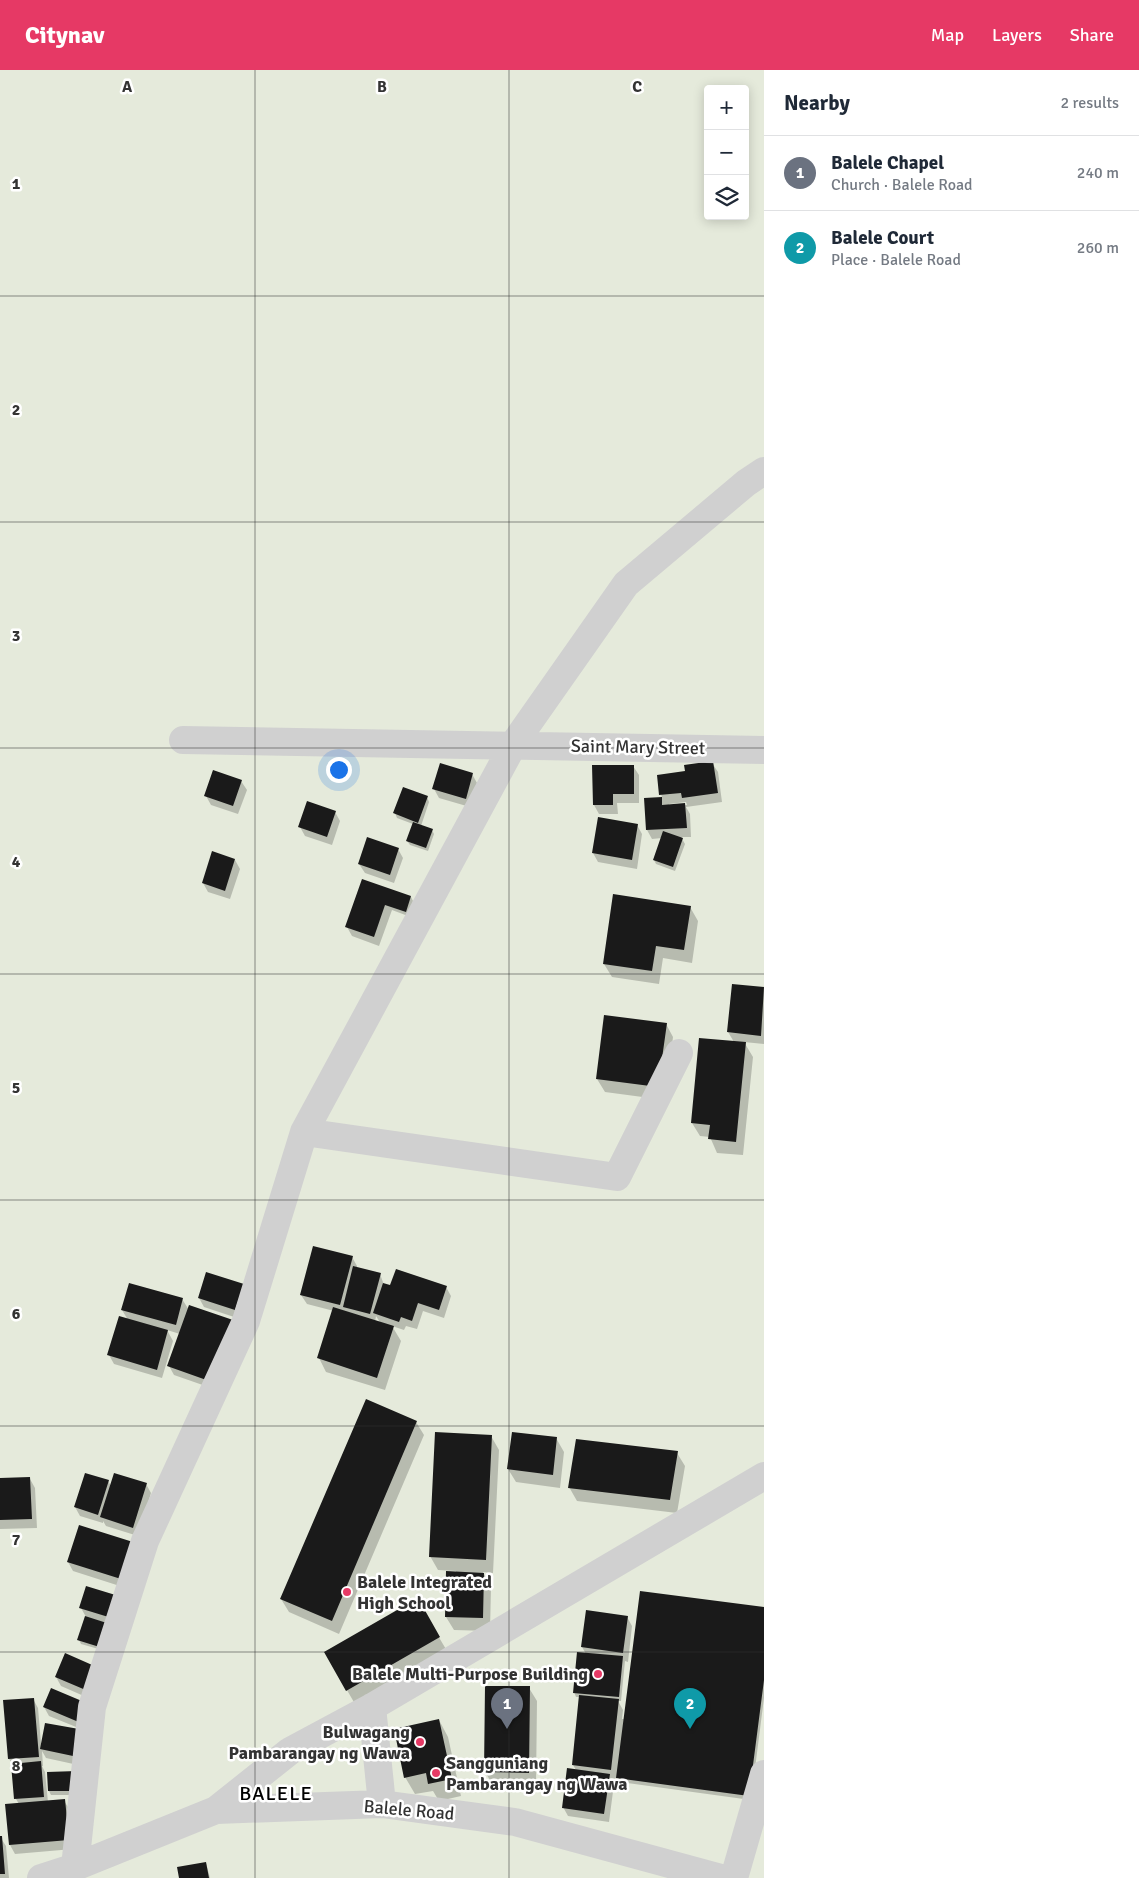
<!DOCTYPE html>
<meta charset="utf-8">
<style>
:root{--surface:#fff;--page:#f6f6f7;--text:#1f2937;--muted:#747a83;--line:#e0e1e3;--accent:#e63965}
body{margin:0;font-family:Signika,sans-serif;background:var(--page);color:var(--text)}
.controls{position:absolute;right:15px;top:15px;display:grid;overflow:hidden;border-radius:5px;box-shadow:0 2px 12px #0003}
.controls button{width:45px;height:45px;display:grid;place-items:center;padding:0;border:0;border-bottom:1px solid var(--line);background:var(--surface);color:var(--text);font:25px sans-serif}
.you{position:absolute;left:338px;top:699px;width:18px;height:18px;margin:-12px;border:4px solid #fff;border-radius:50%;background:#1a73e8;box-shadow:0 0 0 8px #1a73e833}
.badge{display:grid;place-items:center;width:32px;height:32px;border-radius:50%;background:var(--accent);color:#fff;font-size:16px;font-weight:700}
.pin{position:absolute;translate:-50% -41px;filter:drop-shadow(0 1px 2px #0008)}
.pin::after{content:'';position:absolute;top:26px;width:18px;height:15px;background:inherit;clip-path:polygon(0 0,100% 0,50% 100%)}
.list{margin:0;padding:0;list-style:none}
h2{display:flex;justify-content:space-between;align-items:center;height:65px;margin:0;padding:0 20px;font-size:21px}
h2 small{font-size:16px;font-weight:400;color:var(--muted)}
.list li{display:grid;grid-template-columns:32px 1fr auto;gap:15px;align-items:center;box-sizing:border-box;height:75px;padding:0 20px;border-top:1px solid var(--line)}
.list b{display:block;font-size:19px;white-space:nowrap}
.list p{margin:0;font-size:16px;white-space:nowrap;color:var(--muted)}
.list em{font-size:16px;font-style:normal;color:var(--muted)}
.icon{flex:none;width:28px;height:28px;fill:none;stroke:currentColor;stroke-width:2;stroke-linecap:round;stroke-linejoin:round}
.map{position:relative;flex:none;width:764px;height:1808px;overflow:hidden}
header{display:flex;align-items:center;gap:30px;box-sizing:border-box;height:70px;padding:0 25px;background:var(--accent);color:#fff}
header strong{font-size:24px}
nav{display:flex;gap:28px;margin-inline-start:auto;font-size:18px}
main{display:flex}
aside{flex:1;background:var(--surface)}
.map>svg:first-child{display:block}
.green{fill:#e5eadb;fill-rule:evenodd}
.shadow{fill:#0003;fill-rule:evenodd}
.building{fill:#1a1a1a}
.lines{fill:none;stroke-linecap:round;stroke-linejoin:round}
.minor{stroke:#d0d0d0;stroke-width:28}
.grid{fill:none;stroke:#333;stroke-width:1;stroke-opacity:0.55}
.poi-dot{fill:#e63965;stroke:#fff;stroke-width:2}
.labels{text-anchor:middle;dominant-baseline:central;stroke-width:5;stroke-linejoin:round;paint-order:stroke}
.street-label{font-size:18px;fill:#333;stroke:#fff}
.poi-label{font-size:18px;font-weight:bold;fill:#333;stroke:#fff;text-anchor:start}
.quarter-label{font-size:20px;letter-spacing:1px;fill:#000;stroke:#fff}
.grid-label{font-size:16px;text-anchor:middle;font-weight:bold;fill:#333;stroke:#fff;stroke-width:5;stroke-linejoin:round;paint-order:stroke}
</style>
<header>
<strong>Citynav</strong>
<nav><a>Map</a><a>Layers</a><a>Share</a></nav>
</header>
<main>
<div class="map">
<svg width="764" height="1808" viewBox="0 0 764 1808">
<rect width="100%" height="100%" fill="#fff"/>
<path class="green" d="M0,0H764V1808H0ZM708,19H745V146H708Z"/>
<path class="shadow" d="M712,693L718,702L722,732L686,737L690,744L691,767H681L685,774L675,801L656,794L654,790L662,768L652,769L647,760L645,729L662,728L658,706L686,703ZM686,732L687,735L669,736V734Z
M633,696L639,705V733H617L618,744H599L594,735Z
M472,704L477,713L470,737L439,728L434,719Z
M241,711L247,720L238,744L211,735L206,726Z
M427,727L429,732L421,756L432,760L434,764L428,781L410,775L407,771L413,754L397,748L395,743Z
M335,742L340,751L332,775L305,766L300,757Z
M637,755L642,764L637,799L598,792L593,783Z
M398,779L403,788L394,813L365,803L359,794Z
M235,790L240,799L230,829L208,822L203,813Z
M363,811L411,827L413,831L408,846L392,840L379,876L352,866L347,857Z
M690,837L698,851L692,893L663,888L659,914L612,907L604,894Z
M733,915L764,918V974L744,972L753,987L743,1085L717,1083L710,1067L700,1066L692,1053L734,972L728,962Z
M666,954L673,967L665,1030L605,1022L597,1009Z
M352,1187L357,1196V1198L380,1204L384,1215L391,1217H446L451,1226L444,1248L423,1241L417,1259L406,1256L404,1260L392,1256L401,1271L385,1320L326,1302L319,1288L334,1241L307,1234L301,1225ZM376,1246L381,1254L375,1252Z
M243,1215L240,1249L204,1237L199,1228Z
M182,1229L189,1240L217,1320L174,1305L169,1296L180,1264L167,1260L173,1271L162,1308L114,1294L109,1285L128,1250L122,1240Z
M416,1352L424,1365L339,1564L289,1542L281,1529Z
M491,1366L499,1380L493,1503L483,1502L491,1517L490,1561L454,1560L446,1547L456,1501L438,1500L430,1486Z
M556,1368L564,1382L560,1418L516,1412L508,1399Z
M677,1383L685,1396L677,1443L577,1431L569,1417Z
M30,1409L35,1418L37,1458L0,1459V1410Z
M108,1411L111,1416L146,1414L151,1423L138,1466L106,1456L103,1451V1453L80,1446L75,1437Z
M132,1473L126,1518L73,1501L68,1492Z
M121,1528L109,1582L81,1574L79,1570L86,1547L81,1538Z
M417,1530L447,1581L355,1634L325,1582Z
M764,1538V1628L751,1730L620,1712L617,1709L610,1708L614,1714L609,1752L568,1746L563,1737L576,1700L573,1695L580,1627H576L574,1622L586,1584L582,1577L627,1547L632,1556L628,1592L625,1591L621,1631H618L623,1640L622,1649H625Z
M66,1585L93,1630L61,1616L56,1607Z
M529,1618L537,1631L536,1716L493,1715L485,1702Z
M52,1620L86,1661L49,1646L44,1637Z
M33,1629L38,1638L41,1673L78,1660V1695L46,1688L42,1681L43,1696H42L45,1702L48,1732L64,1731L70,1740L73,1779L15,1784L10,1775L6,1735L19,1734L16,1729L13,1695L9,1689L4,1631Z
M439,1650L448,1667L461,1726L439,1731L433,1721L415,1724L405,1707Z
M49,1703L79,1725H51L48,1719Z
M0,1767L6,1776L9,1808H0Z
M206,1793L210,1808H180Z"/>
<path class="building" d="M713,691L718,723L682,728L681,723L659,725L657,705L685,701L684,695Z
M440,693L473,703L466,729L432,719Z
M592,695H634V724H613V735H593Z
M213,700L242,710L233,736L204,726Z
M403,717L428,726L418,753L393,743Z
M662,727V735L685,733L687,758L646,760L644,728Z
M307,731L336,741L327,767L298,757Z
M598,747L638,754L632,790L592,783Z
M413,752L433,759L426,778L406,771Z
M663,761L683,768L673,797L653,790Z
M367,767L399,778L390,805L358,794Z
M212,781L235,789L225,821L202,813Z
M362,809L411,826L406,842L385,835L374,867L345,857Z
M613,824L691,836L684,880L656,876L652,901L603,894Z
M732,914L764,917L761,966L727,962Z
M604,945L667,953L658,1017L596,1009Z
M699,968L746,972L736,1072L708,1069L710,1055L691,1053Z
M313,1176L353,1186L340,1235L300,1225Z
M353,1196L381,1203L370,1244L343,1237Z
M396,1199L447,1216L439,1240L418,1233L412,1251L401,1247L399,1252L373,1243L383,1213L390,1215Z
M206,1202L244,1214L235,1240L198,1228Z
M129,1213L183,1228L176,1255L121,1240Z
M189,1235L233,1250L212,1312L167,1296Z
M333,1237L394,1256L377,1308L317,1288Z
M119,1246L168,1260L157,1300L107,1285Z
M366,1329L417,1351L332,1551L280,1529Z
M435,1362L492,1365L486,1490L429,1487Z
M512,1362L557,1367L553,1405L507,1399Z
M576,1369L678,1381L670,1430L568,1418Z
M85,1403L109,1410L98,1445L74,1437Z
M114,1403L147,1413L133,1458L100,1447Z
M30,1407L32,1449L0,1450V1408Z
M79,1455L133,1472L121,1509L67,1492Z
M446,1501L484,1503L483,1548L445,1547Z
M86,1516L122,1527L115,1549L79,1538Z
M640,1521L764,1537V1610L749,1726L616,1708Z
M418,1528L440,1567L346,1621L324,1582Z
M586,1540L628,1546L623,1583L581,1577Z
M85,1546L113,1555L106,1579L77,1570Z
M577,1582L623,1586L619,1627L573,1623Z
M65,1583L99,1598L88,1621L55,1607Z
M485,1616H530L529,1703L484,1702Z
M51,1618L89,1634L81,1653L43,1637Z
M579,1625L619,1629L611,1700L572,1695Z
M34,1628L39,1687L8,1689L3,1630Z
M439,1649L452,1709L428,1714L426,1703L404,1708L394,1659Z
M45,1653L79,1659L73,1686L40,1679Z
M41,1691L44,1727L14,1729L11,1694Z
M567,1698L610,1704L604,1744L562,1738Z
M77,1701V1721H48L47,1702Z
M65,1729L69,1770L9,1775L5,1734Z
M0,1766H2L5,1804H0Z
M206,1792L209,1808H179L177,1797Z"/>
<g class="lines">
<path class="minor" d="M183,670L764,680
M304,1062L617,1107L679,983
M372,1637L382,1734
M216,1740L290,1681L372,1637L764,1406
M75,1797L92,1637L145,1471L246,1251L304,1062L513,675L626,514L746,413L764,401
M41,1808L75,1797L216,1740L382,1734L515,1752L721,1808
M734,1808L764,1704"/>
</g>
<path class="grid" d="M255,0V1808M509,0V1808M0,226H764M0,452H764M0,678H764M0,904H764M0,1130H764M0,1356H764M0,1582H764"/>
<g class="poi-dot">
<circle cx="347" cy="1522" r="5"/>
<circle cx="598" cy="1604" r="5"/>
<circle cx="420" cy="1672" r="5"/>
<circle cx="436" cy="1703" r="5"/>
</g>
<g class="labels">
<g class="street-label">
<text transform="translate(638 677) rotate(1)">Saint Mary Street</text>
<text transform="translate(409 1740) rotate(5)">Balele Road</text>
</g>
<g class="poi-label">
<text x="357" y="1512">Balele Integrated<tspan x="357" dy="21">High School</tspan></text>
<text x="588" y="1604" text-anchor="end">Balele Multi-Purpose Building</text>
<text x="410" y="1662" text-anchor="end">Bulwagang<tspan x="410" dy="21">Pambarangay ng Wawa</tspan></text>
<text x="446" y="1693">Sangguniang<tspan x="446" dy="21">Pambarangay ng Wawa</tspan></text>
</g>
<g class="quarter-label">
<text x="276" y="1723">BALELE</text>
</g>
</g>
<g class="grid-label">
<text x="127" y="22">A</text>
<text x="382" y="22">B</text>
<text x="637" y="22">C</text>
<text x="16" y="119">1</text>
<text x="16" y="345">2</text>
<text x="16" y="571">3</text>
<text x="16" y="797">4</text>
<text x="16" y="1023">5</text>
<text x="16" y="1249">6</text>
<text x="16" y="1475">7</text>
<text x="16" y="1701">8</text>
</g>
</svg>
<div class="controls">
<button>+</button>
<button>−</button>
<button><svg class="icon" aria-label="layers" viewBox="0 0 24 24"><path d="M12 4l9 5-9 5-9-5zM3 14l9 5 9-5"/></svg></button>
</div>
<div class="you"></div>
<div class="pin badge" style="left:507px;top:1659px;background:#6b7280">1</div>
<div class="pin badge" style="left:690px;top:1659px;background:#0f9aa8">2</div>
</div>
<aside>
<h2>Nearby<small>2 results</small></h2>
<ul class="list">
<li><span class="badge" style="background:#6b7280">1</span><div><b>Balele Chapel</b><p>Church · Balele Road</p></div><em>240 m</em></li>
<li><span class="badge" style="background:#0f9aa8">2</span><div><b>Balele Court</b><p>Place · Balele Road</p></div><em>260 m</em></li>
</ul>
</aside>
</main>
